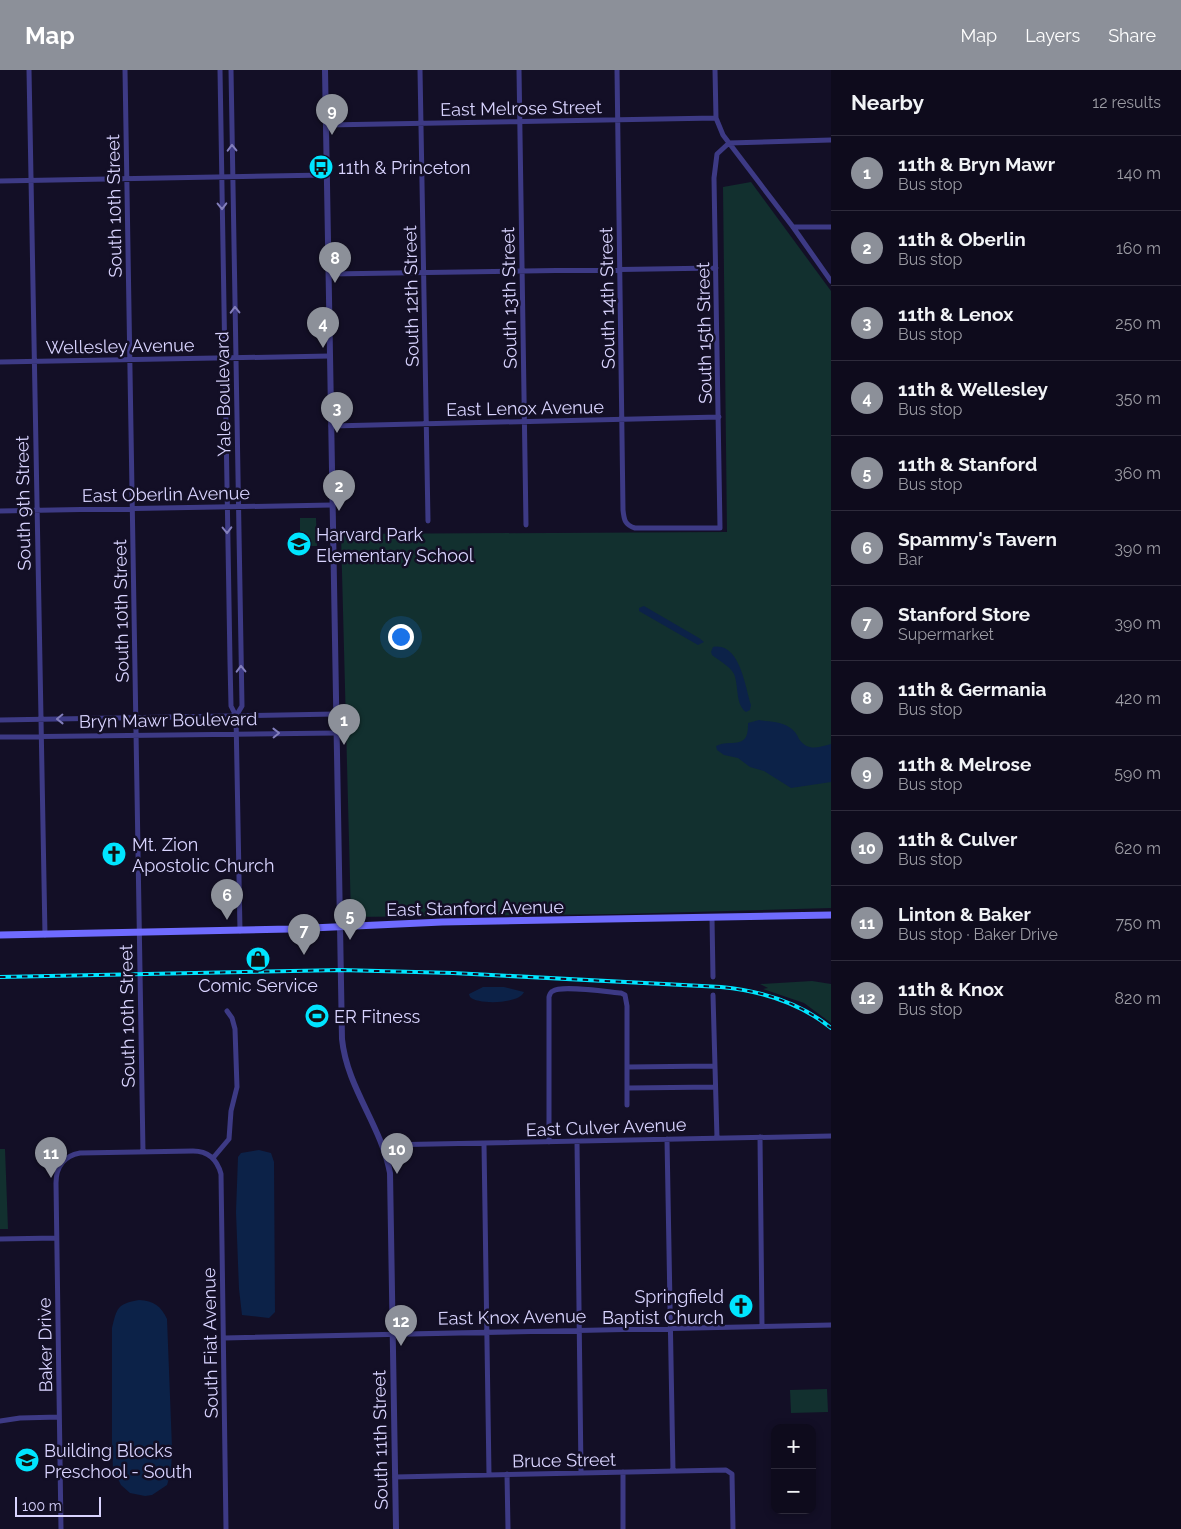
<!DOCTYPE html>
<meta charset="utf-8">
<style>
:root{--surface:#0e0b1c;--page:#171425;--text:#f1f3f6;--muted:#9b9ba3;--line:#2e2b3b;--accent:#8c9099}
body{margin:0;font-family:Raleway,sans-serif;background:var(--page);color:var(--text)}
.controls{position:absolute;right:15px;bottom:15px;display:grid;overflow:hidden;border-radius:10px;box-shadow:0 2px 8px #0003}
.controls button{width:45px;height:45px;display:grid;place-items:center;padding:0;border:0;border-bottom:1px solid var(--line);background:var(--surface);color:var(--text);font:25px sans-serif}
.scale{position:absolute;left:15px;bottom:12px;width:86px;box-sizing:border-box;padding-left:5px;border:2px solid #d9d4ff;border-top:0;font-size:14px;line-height:18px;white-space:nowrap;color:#d9d4ff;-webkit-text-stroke:4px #130f26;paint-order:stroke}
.you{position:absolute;left:400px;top:566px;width:18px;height:18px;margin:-12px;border:4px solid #fff;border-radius:50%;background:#1a73e8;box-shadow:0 0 0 8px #1a73e833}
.badge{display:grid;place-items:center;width:32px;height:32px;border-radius:50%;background:var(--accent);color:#fff;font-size:16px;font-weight:700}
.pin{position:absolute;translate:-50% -41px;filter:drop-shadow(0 1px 2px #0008)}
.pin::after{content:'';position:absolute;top:26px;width:18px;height:15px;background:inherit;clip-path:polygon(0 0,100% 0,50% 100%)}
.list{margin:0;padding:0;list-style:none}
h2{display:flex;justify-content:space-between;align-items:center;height:65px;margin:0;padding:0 20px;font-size:21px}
h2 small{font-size:16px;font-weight:400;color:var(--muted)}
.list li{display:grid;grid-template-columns:32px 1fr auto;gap:15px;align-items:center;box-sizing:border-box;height:75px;padding:0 20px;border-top:1px solid var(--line)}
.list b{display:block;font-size:19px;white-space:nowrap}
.list p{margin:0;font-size:16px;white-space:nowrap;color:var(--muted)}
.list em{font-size:16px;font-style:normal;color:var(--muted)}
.map{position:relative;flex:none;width:831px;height:1459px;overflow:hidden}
header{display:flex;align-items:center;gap:30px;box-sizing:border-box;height:70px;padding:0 25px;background:var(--accent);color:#fff}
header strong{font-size:24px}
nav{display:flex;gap:28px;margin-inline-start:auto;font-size:18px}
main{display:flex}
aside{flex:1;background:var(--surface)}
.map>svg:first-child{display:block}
.green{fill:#12302f}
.water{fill:#0c2248}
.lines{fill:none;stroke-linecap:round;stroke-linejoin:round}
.minor{stroke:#3d3a85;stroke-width:5}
.tertiary{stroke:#3d3a85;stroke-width:6}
.secondary{stroke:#6f6bff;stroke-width:7}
.rail-casing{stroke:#00e5ff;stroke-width:4}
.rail{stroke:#130f26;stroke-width:2;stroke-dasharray:5.5;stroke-linecap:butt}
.oneway{stroke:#837fbc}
.labels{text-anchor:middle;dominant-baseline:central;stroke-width:5;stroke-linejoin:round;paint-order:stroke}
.street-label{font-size:18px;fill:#d9d4ff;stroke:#130f26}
.poi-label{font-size:18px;fill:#d9d4ff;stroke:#130f26;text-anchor:start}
</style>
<header>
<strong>Map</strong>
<nav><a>Map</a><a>Layers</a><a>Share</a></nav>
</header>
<main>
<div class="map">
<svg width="831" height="1459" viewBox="0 0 831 1459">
<rect width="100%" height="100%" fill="#130f26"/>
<path class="green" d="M751,112L831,221V838L619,844L351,847L341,464L727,462L723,117Z
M300,448H316L317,476H300Z
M812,911L831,914V953L804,933L763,919L768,918L760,914Z
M0,1079H5L8,1159H0Z
M827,1319L828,1342L791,1343L790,1320Z"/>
<path class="water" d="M644,536L699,568L704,572L698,575L639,541V538Z
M713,577C740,572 745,617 751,635L750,640L746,642C735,634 739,616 734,604C731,597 718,590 712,585L711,582Z
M759,650C769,652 780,651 789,657C794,660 797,664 799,669C808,682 819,677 831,674V712L791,718L764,701L750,697L738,688L724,685L717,680L716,676C730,668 749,682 748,653Z
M483,917H504L524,922C519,934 478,935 470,927L469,924Z
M259,1080L271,1083L274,1092L275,1242L269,1248L242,1245L239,1219L236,1142L238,1087L241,1083Z
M139,1230C154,1231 161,1236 167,1249L172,1378L171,1402L167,1415L152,1425L145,1426L130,1423L121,1415L113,1399L112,1375V1258C117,1238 117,1234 139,1230Z"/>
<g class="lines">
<path class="minor" d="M29,0L45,865
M125,0L143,1082
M220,0L230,592L231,636L236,646L240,861
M231,0L242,636L236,646
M420,0L428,451
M519,0L526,455
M617,0L623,440C624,450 625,455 635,458H720L714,108L717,84L729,73L831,70
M715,0L716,48L723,65L793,157L831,211
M326,55L716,48
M0,111L327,105
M793,157H831
M329,204L716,198
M0,292L330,286
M331,356L719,347
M0,441L332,435
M0,650L336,644
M0,667L337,663
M712,848L713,907
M713,925L717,1068
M628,997L714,996
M628,1018L715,1017
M760,1067L762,1256
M667,1069L673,1401
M577,1071L581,1403
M549,1072V927C550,924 550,922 553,921C561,915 609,922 621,923L625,925L627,936V1035
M484,1074L489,1405
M382,1075L831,1066
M213,1088L229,1069L231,1041L237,1017L235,959L232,948L227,941
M0,1169L56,1168
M224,1268L831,1255
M0,1351L20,1348L59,1347
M623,1402V1459
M507,1404L508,1459
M395,1407L726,1400L732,1404L733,1459
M61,1459L56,1113C56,1096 64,1086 80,1083L193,1081C208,1081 217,1089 221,1104L226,1459"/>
<path class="tertiary" d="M325,0L342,969C347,1018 381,1055 390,1103L396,1459"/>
<path class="secondary" d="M0,865L290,859L442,852L831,845"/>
<defs>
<path id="rail" d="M0,907L341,900L453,903L721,917C762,921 799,932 831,958"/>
</defs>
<use href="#rail" class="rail-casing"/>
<use href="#rail" class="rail"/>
</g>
<defs><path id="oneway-chevron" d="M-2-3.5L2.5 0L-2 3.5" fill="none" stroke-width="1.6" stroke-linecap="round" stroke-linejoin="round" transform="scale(1.25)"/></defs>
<g class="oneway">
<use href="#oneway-chevron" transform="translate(232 78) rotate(-91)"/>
<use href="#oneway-chevron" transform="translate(222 136) rotate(89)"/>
<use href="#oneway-chevron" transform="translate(235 240) rotate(-91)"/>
<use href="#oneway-chevron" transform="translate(227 460) rotate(89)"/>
<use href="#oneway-chevron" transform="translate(241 599) rotate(-91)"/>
<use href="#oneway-chevron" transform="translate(60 649) rotate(179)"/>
<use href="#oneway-chevron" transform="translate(276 663) rotate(-1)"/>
</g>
<defs>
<symbol id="bus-disc" viewBox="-11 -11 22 22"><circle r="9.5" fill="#00e5ff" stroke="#130f26"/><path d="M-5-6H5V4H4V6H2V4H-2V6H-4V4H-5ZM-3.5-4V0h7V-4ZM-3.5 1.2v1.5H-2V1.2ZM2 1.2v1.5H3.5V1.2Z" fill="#111"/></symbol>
<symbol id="school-disc" viewBox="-11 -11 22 22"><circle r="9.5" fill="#00e5ff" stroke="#130f26"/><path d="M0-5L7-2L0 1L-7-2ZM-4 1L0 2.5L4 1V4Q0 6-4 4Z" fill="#111"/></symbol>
<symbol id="church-disc" viewBox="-11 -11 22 22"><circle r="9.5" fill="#00e5ff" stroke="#130f26"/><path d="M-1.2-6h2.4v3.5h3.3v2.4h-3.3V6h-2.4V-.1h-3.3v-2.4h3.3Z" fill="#111"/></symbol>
<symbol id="shop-disc" viewBox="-11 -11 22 22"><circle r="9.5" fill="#00e5ff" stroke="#130f26"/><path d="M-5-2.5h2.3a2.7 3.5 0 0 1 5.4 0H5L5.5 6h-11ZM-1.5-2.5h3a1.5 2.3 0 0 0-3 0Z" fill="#111"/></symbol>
<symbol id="stadium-disc" viewBox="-11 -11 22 22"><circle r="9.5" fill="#00e5ff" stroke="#130f26"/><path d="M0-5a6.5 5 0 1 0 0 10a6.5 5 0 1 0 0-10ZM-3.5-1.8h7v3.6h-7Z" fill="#111"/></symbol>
</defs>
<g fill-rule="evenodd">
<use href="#bus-disc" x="307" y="83" width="28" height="28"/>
<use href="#school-disc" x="285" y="460" width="28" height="28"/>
<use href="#church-disc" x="100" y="770" width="28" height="28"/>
<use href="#shop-disc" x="244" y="875" width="28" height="28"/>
<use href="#stadium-disc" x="303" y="932" width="28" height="28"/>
<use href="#church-disc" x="727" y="1222" width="28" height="28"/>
<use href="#school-disc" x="13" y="1376" width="28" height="28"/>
</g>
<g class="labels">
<g class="street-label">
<text transform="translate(521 38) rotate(-1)">East Melrose Street</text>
<text transform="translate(114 136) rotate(-91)">South 10th Street</text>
<text transform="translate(411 226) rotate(-91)">South 12th Street</text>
<text transform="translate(509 228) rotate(-91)">South 13th Street</text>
<text transform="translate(607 228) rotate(-91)">South 14th Street</text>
<text transform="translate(704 263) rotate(-91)">South 15th Street</text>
<text transform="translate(120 276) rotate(-1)">Wellesley Avenue</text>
<text transform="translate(223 324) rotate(-91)">Yale Boulevard</text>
<text transform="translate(525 338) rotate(-1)">East Lenox Avenue</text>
<text transform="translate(166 424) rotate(-1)">East Oberlin Avenue</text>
<text transform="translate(23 433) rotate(-91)">South 9th Street</text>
<text transform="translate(121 541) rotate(-91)">South 10th Street</text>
<text transform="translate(168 650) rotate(-1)">Bryn Mawr Boulevard</text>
<text transform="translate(475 838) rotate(-1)">East Stanford Avenue</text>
<text transform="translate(127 946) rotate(-91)">South 10th Street</text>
<text transform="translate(606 1057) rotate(-2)">East Culver Avenue</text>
<text transform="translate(512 1247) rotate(-1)">East Knox Avenue</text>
<text transform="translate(210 1273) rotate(-91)">South Fiat Avenue</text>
<text transform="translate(45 1275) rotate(-91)">Baker Drive</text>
<text transform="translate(380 1370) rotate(-91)">South 11th Street</text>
<text transform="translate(564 1390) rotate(-1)">Bruce Street</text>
</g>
<g class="poi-label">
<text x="338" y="97">11th &amp; Princeton</text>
<text x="316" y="464">Harvard Park<tspan x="316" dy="21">Elementary School</tspan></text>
<text x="132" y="774">Mt. Zion<tspan x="132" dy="21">Apostolic Church</tspan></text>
<text x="258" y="915" text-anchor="middle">Comic Service</text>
<text x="334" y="946">ER Fitness</text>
<text x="724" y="1226" text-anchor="end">Springfield<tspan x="724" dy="21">Baptist Church</tspan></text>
<text x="44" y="1380">Building Blocks<tspan x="44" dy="21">Preschool - South</tspan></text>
</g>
</g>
</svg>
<div class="controls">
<button>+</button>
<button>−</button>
</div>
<div class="scale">100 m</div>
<div class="you"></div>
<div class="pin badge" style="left:344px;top:675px">1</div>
<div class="pin badge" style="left:339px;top:441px">2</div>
<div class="pin badge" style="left:337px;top:363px">3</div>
<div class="pin badge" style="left:323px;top:278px">4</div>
<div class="pin badge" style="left:350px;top:870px">5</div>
<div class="pin badge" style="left:227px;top:850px">6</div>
<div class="pin badge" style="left:304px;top:885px">7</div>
<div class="pin badge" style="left:335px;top:213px">8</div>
<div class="pin badge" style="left:332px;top:65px">9</div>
<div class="pin badge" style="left:397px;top:1104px">10</div>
<div class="pin badge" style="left:51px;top:1108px">11</div>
<div class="pin badge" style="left:401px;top:1276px">12</div>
</div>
<aside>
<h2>Nearby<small>12 results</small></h2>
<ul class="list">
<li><span class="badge">1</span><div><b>11th &amp; Bryn Mawr</b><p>Bus stop</p></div><em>140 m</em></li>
<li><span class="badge">2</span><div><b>11th &amp; Oberlin</b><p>Bus stop</p></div><em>160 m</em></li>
<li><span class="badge">3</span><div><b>11th &amp; Lenox</b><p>Bus stop</p></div><em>250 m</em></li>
<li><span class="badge">4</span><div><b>11th &amp; Wellesley</b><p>Bus stop</p></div><em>350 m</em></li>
<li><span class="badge">5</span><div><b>11th &amp; Stanford</b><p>Bus stop</p></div><em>360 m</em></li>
<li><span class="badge">6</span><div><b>Spammy's Tavern</b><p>Bar</p></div><em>390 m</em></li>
<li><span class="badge">7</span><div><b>Stanford Store</b><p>Supermarket</p></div><em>390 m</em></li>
<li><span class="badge">8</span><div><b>11th &amp; Germania</b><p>Bus stop</p></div><em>420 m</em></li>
<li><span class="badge">9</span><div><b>11th &amp; Melrose</b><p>Bus stop</p></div><em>590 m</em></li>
<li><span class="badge">10</span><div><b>11th &amp; Culver</b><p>Bus stop</p></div><em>620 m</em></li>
<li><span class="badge">11</span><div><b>Linton &amp; Baker</b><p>Bus stop · Baker Drive</p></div><em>750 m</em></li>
<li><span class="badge">12</span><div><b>11th &amp; Knox</b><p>Bus stop</p></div><em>820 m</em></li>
</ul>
</aside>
</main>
